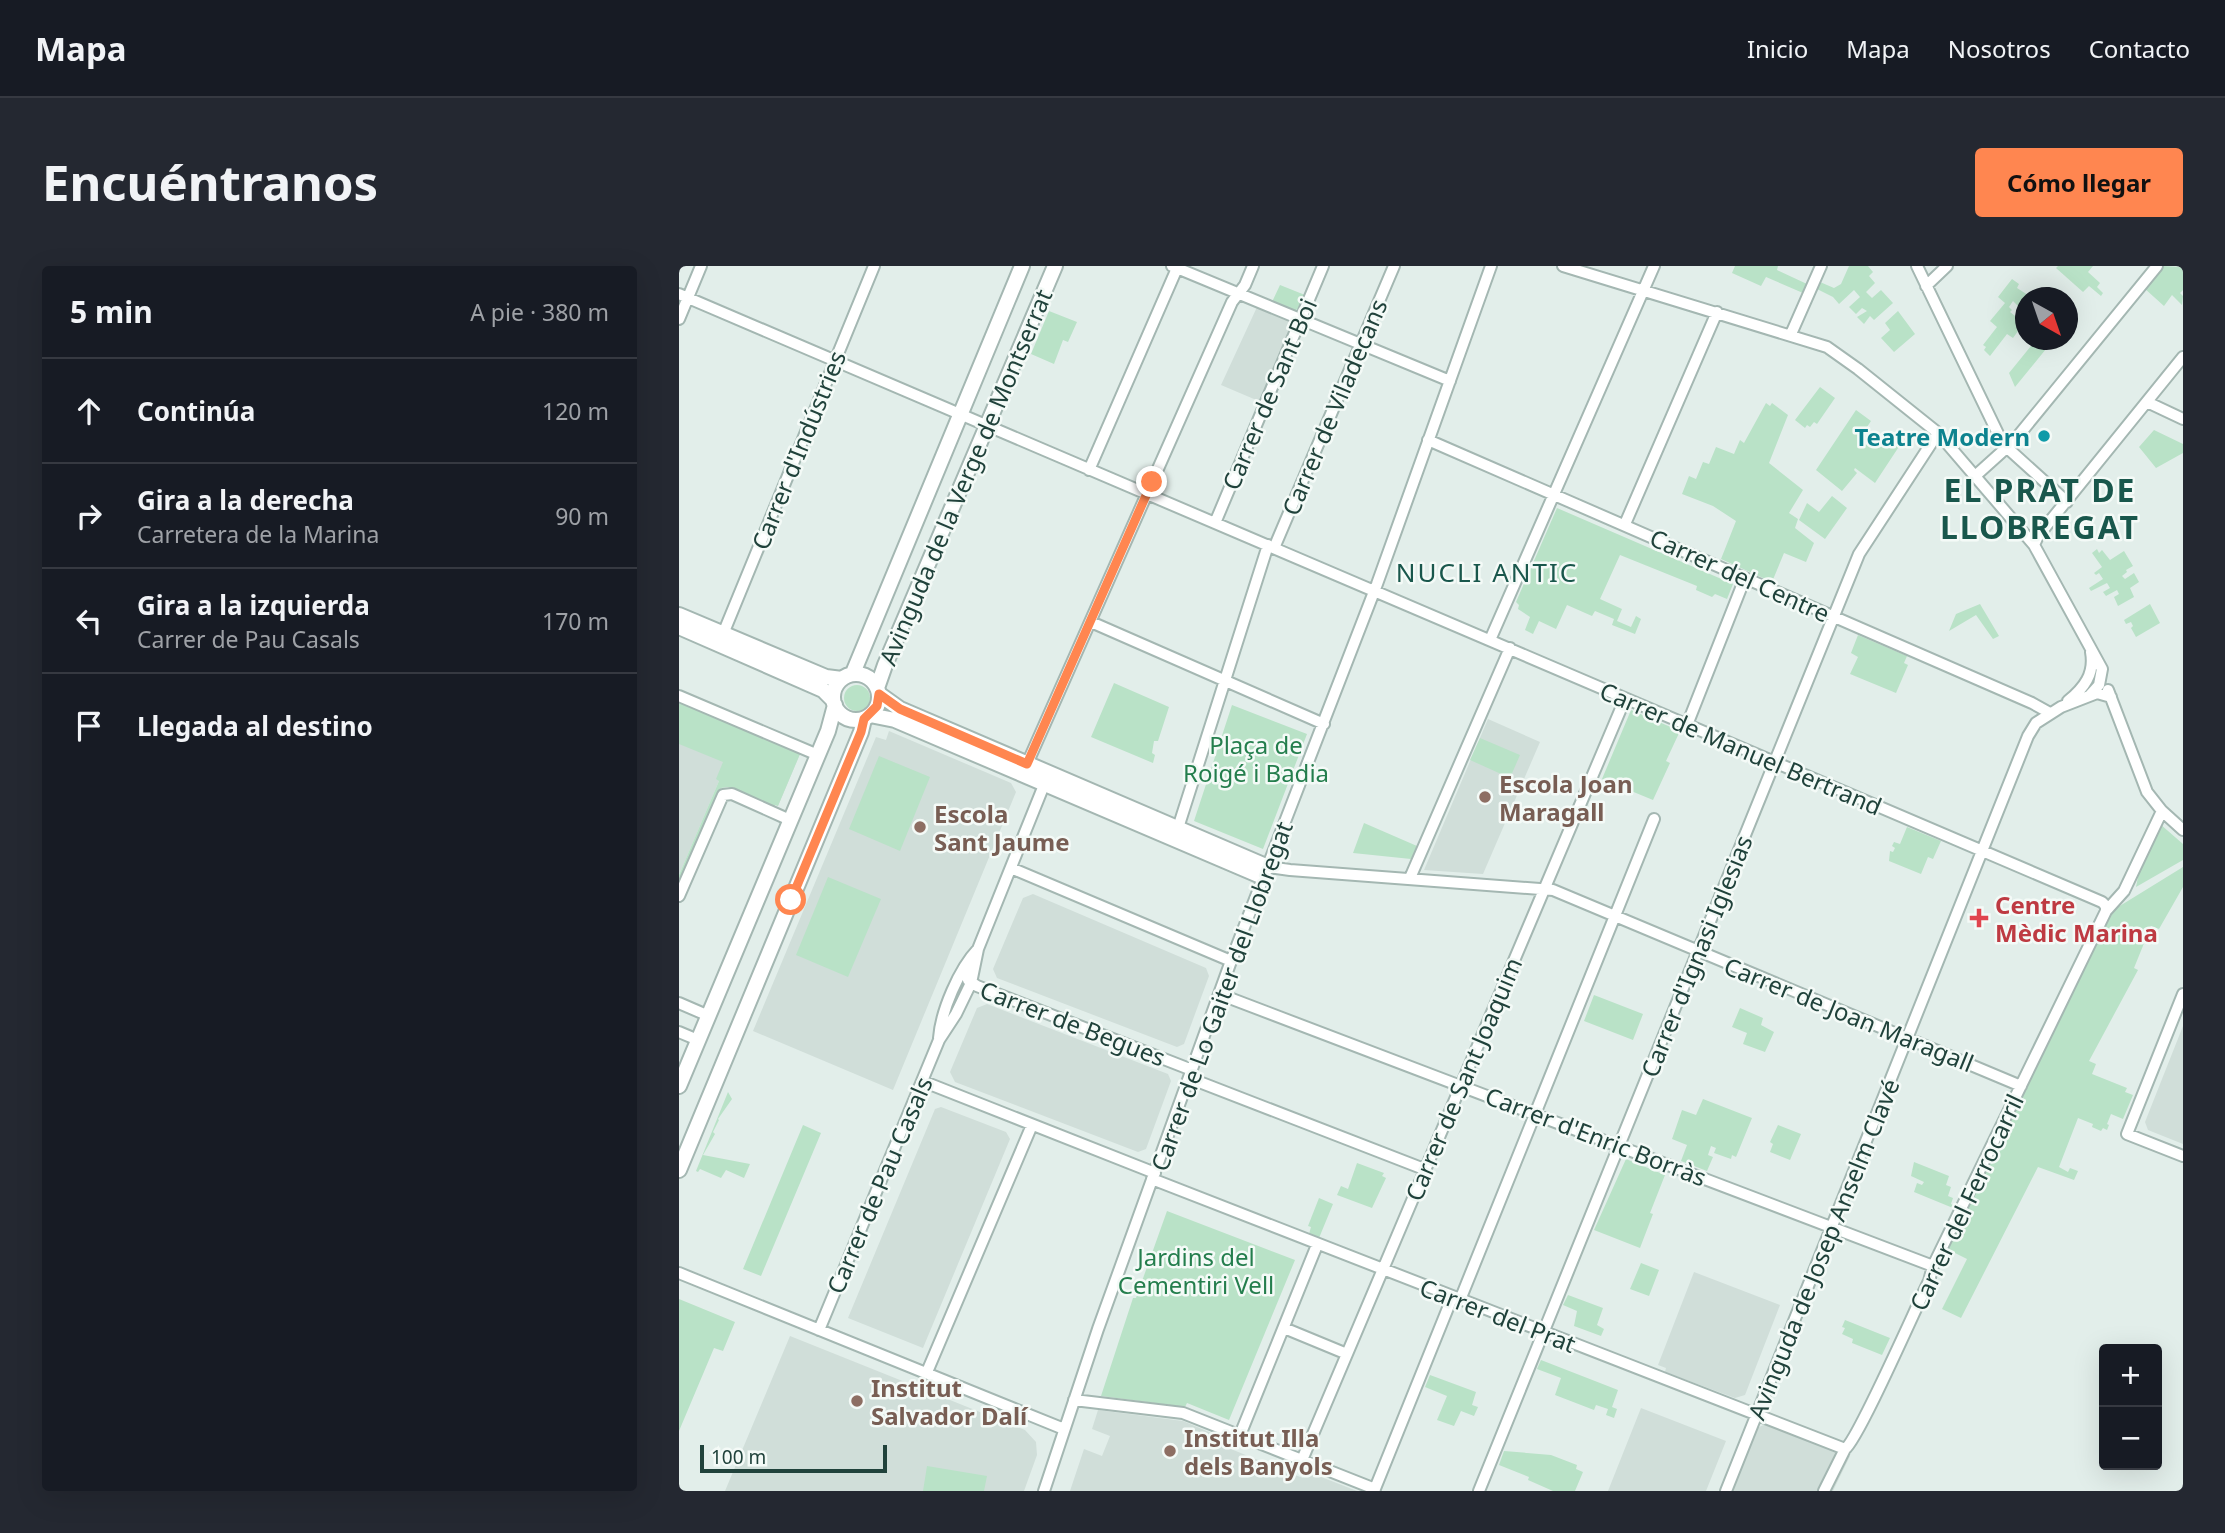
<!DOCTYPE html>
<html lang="es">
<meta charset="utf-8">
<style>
:root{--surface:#171b24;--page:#242831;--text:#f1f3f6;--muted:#9ea1a6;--line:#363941;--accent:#ff8650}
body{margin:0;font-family:"Noto Sans",sans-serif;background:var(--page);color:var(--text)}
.controls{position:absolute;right:21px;bottom:21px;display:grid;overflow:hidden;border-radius:7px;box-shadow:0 7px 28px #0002}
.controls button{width:63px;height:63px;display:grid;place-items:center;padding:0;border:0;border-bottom:2px solid var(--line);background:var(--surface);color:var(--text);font:35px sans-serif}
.compass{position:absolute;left:1336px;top:21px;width:63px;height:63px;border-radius:50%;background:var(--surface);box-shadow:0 7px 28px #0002;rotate:140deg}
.scale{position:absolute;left:21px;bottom:18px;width:187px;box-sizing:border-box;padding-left:7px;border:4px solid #20423b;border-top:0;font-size:19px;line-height:24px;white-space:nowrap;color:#20423b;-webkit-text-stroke:5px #f4faf7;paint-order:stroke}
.stop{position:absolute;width:21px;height:21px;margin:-16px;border:5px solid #ff8650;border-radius:50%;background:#fff}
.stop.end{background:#ff8650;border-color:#fff;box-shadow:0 2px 7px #0008}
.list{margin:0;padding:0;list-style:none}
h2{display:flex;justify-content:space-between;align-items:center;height:91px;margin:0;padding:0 28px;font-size:30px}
h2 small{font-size:23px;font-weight:400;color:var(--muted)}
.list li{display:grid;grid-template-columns:46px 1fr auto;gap:21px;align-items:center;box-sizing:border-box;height:105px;padding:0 28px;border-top:2px solid var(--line)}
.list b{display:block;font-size:26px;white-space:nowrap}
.list p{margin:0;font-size:23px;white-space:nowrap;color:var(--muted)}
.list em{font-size:23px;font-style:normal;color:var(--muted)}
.icon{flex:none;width:38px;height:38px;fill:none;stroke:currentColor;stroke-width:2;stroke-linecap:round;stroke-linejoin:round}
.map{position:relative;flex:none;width:1504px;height:1225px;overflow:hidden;border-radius:7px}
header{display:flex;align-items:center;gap:42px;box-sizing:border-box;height:98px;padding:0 35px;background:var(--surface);border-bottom:2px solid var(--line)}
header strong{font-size:33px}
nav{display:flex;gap:38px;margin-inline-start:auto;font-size:24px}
.intro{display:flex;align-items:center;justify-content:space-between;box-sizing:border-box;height:168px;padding:0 42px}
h1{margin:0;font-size:49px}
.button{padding:18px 32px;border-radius:7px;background:var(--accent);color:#111;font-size:24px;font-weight:700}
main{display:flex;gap:42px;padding:0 42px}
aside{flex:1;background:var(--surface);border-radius:7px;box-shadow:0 7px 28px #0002}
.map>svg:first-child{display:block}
.built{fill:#d0ded9}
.green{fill:#b9e2c7}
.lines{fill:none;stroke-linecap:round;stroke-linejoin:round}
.minor-casing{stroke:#a4b7b2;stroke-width:14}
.tertiary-casing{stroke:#a4b7b2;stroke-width:18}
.minor{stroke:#fff;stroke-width:10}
.tertiary{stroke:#fff;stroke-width:14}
.route{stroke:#ff8650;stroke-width:9}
.culture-dot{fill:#0f9aa8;stroke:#f4faf7;stroke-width:2.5}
.education-dot{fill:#8d6e63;stroke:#f4faf7;stroke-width:2.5}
.health-dot{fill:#e0444e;stroke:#f4faf7;stroke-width:2.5}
.labels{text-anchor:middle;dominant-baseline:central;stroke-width:5;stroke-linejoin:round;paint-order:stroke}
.street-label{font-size:24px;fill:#20423b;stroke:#f4faf7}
.culture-label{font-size:24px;font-weight:bold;fill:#0d838f;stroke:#f4faf7;text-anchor:end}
.park-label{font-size:24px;fill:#247e4d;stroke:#f4faf7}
.education-label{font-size:24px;font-weight:bold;fill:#785e54;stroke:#f4faf7;text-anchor:start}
.health-label{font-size:24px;font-weight:bold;fill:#be3a42;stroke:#f4faf7;text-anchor:start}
.neighbourhood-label{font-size:26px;letter-spacing:2px;fill:#19574c;stroke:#f4faf7}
.district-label{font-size:32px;font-weight:bold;letter-spacing:2px;fill:#19574c;stroke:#f4faf7}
</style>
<header>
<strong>Mapa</strong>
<nav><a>Inicio</a><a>Mapa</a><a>Nosotros</a><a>Contacto</a></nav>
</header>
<div class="intro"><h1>Encuéntranos</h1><a class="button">Cómo llegar</a></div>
<main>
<aside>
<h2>5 min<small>A pie · 380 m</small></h2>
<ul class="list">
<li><svg class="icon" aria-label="ahead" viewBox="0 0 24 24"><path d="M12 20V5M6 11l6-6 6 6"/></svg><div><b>Continúa</b></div><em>120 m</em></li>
<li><svg class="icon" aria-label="right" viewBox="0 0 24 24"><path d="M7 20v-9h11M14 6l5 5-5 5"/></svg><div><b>Gira a la derecha</b><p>Carretera de la Marina</p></div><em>90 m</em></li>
<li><svg class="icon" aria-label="left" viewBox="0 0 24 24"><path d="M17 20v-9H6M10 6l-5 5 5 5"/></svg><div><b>Gira a la izquierda</b><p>Carrer de Pau Casals</p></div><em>170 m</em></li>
<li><svg class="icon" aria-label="arrive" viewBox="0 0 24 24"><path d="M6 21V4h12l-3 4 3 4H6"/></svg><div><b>Llegada al destino</b></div></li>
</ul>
</aside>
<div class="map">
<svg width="1504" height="1225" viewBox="0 0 1504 1225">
<rect width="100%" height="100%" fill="#e2eeea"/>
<path class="built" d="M578,41L611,55L613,61L582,136L542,119Z
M0,437L121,488L99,540L40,515L0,609Z
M809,453L861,476L804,608L745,604Z
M210,465L332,517L337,526L214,824L74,765L197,471L207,474Z
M354,628L527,702L530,710L505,778L498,781L318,712L314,703L344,632Z
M308,738L489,808L492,815L467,883L459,886L276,816L271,806L298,742Z
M1504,760V878L1469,864L1466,856Z
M262,841L327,866L331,873L244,1082L169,1052L256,843Z
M1015,1006L1101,1039L1066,1129L1056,1132L986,1106L987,1102L979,1099Z
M111,1070L346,1164L357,1176L358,1189L345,1225H46Z
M962,1142L1047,1175L1027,1225H929Z
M419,1144L504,1155L549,1174L547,1181L611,1207L624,1212L627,1205L678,1225H391L405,1183L423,1190L431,1170L413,1163Z
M1087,1158L1171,1190L1154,1225H1052L1078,1162Z"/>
<path class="green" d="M1056,0H1099L1098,4L1128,18L1124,27L1087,11L1082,20L1053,7Z
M1170,0H1189L1194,6L1190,10L1196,17L1187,26L1193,32L1202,24L1214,37L1195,54L1191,50L1185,58L1178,51L1188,45L1183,42L1177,48L1170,41L1181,31L1175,24L1160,38L1154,31L1138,23L1141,16L1155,22L1162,18Z
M1379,0H1414L1409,6L1421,17L1418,21L1424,27L1422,30L1410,20L1404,26L1377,2Z
M1483,0L1504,1V24L1501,27L1504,30L1503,39L1493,29L1485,40L1465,22Z
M1333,13L1340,18L1338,22L1352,31L1357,26L1364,29L1370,22L1381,31H1367L1364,29L1362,31L1346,32V47L1334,35L1330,41L1333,44L1331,46L1345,57L1334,72L1328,68L1311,90L1305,84L1307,81L1304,79L1318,61L1311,55L1326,37L1319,31Z
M601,19L626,29L621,42L615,45L593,36Z
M370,45L398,56L389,76L384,74L375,98L352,88Z
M1219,45L1236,68L1215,86L1202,72L1211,64L1206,57Z
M1356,75L1367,83L1336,121L1330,107Z
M1141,121L1156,132L1138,158L1135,156L1131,161L1128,159L1126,162L1116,154Z
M1087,137L1091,140L1093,137L1109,149L1090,197L1124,224L1110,247L1119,253L1116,262L1135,277L1127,296L1105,287L1093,316L1042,293L1057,255L1034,240L1003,228L1010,210L1017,213L1024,196L1030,198L1037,181L1055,188L1061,174L1065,177Z
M1177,144L1192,155L1184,167L1188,171L1185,177L1187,179L1194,170L1209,181L1216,171L1223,176L1196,217L1176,202L1175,204L1178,207L1163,225L1137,204Z
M1475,164L1504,178V187L1477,202L1460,181Z
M1153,230L1168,242L1146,273L1120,254L1128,237L1140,246Z
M878,242L1054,318L1048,333L1036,328L1033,331L1017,324L1018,320L941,289L921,333L943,343L938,355L952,361L957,350L962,353L956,368L933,359L935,353L916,345L913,350L888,339L877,363L860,355L854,368L846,364L851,351L839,343L840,339L837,336Z
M1418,283L1420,287L1423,284L1431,294L1445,285L1454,300L1447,304L1448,306L1443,310L1446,313L1455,307L1460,316L1451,322L1455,331L1439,340L1435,331L1440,328L1438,324L1427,330L1424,326L1431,322L1428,317L1412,325L1410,322L1424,313L1420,307L1417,309L1415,307L1423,301L1413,287Z
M1301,338L1320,370L1314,373L1297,349L1270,365L1277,348Z
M1471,338L1481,357L1457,371L1452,362L1454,360L1452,356L1447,358L1445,354Z
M1179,369L1228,390L1225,397L1229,399L1217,427L1171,408L1179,391L1172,387Z
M435,417L490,441L479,475H475L473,487L476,489L474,497L412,471Z
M165 432a13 13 0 1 1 26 0a13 13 0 1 1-26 0Z
M0,437L121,488L99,540L96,539L95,542L49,521L42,522L0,616V609L40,515L37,513L44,496L0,478Z
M553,439L628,468L584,583L515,555Z
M952,444L1001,465L987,495L991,497L974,534L923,513Z
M801,472L841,489L831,512L791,494Z
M200,490L251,511L221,585L170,563Z
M685,557L738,580L732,593L674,587Z
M1481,558L1504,578V594L1457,621L1460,606Z
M1228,561L1262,575L1254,593L1249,591L1242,608L1210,595L1211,585L1214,586L1216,582L1213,580L1215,576L1221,578Z
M1504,601V621L1480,663L1472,660L1455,702L1459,704L1410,795L1417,798L1413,808L1448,822L1446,826L1454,829L1444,853L1432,848L1428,858L1430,859L1428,864L1424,862L1422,865L1413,861L1414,858L1399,852L1380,901L1389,906L1391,902L1399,905L1395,914L1359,901L1282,1052L1263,1043L1288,993L1268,983L1431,646Z
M149,611L202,633L169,711L117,689Z
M915,729L964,748L954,774L905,755Z
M1061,742L1084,752L1082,759L1095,766L1086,786L1064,778L1068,767L1053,761Z
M49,826L53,833L39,853L40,854L34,866L36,868L24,889L71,898L65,912L47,904L42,912L21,903L19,906L17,905Z
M1024,833L1073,852L1057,891L1053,889L1052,893L1035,887L1037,882L1032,880L1029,889L1034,891L1028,905L1002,895L1008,879L993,873L1003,844L1017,849Z
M124,859L142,867L82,1010L64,1003Z
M1099,859L1122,868L1111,894L1091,886L1094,878L1091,876Z
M947,893L986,909L971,947L974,948L961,982L915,964Z
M1235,896L1270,910L1267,919L1272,921L1269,930L1274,932L1272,938L1276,940L1274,942L1235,926L1238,917L1243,919L1245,916L1232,910Z
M678,897L705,907L703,910L707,912L693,942L658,929L662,920L669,923Z
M640,932L654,938L640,972L630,968L632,961L629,960Z
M488,945L616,994L550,1154L508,1137L506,1141L422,1130L454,1032H457Z
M962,997L980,1004L970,1030L951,1023Z
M889,1029L924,1042L918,1059L925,1063L922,1070L895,1060L898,1045L884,1039Z
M0,1033L56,1056L44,1085L35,1082L0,1165Z
M1166,1054L1211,1072L1203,1089L1173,1077L1174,1073L1163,1068L1166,1062L1163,1061Z
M862,1094L939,1124L933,1141L938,1143L935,1152L927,1149L929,1143L917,1139L915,1144L876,1129L882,1112L858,1103Z
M751,1109L797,1126L793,1139L799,1141L795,1150L782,1145L775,1160L758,1154L768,1130L746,1121Z
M825,1185L872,1189L898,1199L897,1203L904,1206L896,1225H874L849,1214L850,1211L820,1199Z
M248,1200L308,1210L305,1225H244Z"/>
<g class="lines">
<defs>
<path id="minor" d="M493,0L771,115
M884,0L1148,81L1179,103L1259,167L1355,279L1423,403L1420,419L1411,429
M1238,0L1324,178L1388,236
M1247,20L1268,0
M0,28L1423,636L1427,640V645L1254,1000L1250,1015C1238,1039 1179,1174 1166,1183L1145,1225
M0,53L22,0
M1112,68L1142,0
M1468,136L1504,153
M749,174L1353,437L1371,447
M410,204L499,0
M1295,211L1335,175L1478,0
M536,257L644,0
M946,258L1038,46
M1355,279L1359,270L1504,91
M595,282L715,0
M412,356L645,458
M44,368L195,0
M811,374L975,0
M1429,424L1468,526L1483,545L1504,564
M0,430L139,489
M1389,435C1405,422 1416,408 1412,386
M1008,459L1066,312
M348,498L553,36L566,19L574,0
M496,566L499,562L589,279
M589,601L611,604L874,624L1342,820
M332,602L552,695
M731,612L831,382
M0,630L44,529L53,528L111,554
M1427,645L1445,625L1483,545
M286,700L289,714L298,720L513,804
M540,728L1254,1000
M1504,728L1448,868L1504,890
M0,737L30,750
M0,766L19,774
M260,772C262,745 280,703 299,683
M510,812L745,903
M243,815L476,907
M473,913L1166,1183
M0,1007L385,1163
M781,1034L975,553
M605,1062L668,1088
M140,1064L260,774L277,748L292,717L299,683L365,519
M248,1106L353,859
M395,1134L504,1147L696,1223
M561,1169L638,979
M623,1194L946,433
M365,1225L419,1063L552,695L698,318L812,0
M695,1225L773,1032
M800,1225L1180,288L1259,167
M1047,1225L1349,470L1357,457L1382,441L1418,427L1432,431"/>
<path id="tertiary" d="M0,349L147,411L163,413
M0,361L144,424L154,434
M174,407L343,0
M154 431a23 23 0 1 1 46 0a23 23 0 1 1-46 0Z
M198,422L206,399L376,0
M200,428L221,443L589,601
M191,449L216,454L584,611
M0,820L149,465L156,439
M0,904L182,466L185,453"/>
</defs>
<use href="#minor" class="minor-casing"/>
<use href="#tertiary" class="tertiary-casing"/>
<use href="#minor" class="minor"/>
<use href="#tertiary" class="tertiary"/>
</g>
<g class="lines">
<path class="route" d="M112,634L182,466L185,453L198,440L200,428L221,443L348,498L473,216"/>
</g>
<circle class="culture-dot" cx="1365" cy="170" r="7"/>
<g class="education-dot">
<circle cx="806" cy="531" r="7"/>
<circle cx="241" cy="561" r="7"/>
<circle cx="178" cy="1135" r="7"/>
<circle cx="491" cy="1185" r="7"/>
</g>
<path class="health-dot" d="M1296.5 641.5h7v7h7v7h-7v7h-7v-7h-7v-7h7z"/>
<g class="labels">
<g class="street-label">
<text transform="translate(590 128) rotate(-67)">Carrer de Sant Boi</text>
<text transform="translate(655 141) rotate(-67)">Carrer de Viladecans</text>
<text transform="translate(119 184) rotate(-68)">Carrer d'Indústries</text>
<text transform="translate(286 211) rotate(-67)">Avinguda de la Verge de Montserrat</text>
<text transform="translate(1061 309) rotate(24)">Carrer del Centre</text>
<text transform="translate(1062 482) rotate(23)">Carrer de Manuel Bertrand</text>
<text transform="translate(1017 690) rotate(-68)">Carrer d'Ignasi Iglesias</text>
<text transform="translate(542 730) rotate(-70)">Carrer de Lo Gaiter del Llobregat</text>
<text transform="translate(1170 748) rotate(22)">Carrer de Joan Maragall</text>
<text transform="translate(394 757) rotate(21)">Carrer de Begues</text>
<text transform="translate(784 813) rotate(-67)">Carrer de Sant Joaquim</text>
<text transform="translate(917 870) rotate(21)">Carrer d'Enric Borràs</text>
<text transform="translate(200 919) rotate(-67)">Carrer de Pau Casals</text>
<text transform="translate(1287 936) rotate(-65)">Carrer del Ferrocarril</text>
<text transform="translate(1144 983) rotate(-68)">Avinguda de Josep Anselm Clavé</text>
<text transform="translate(819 1049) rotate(21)">Carrer del Prat</text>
</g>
<g class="culture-label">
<text x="1351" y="170">Teatre Modern</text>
</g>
<g class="park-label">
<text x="577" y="478">Plaça de<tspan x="577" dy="28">Roigé i Badia</tspan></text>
<text x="517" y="990">Jardins del<tspan x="517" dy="28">Cementiri Vell</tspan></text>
</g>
<g class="education-label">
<text x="820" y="517">Escola Joan<tspan x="820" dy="28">Maragall</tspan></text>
<text x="255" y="547">Escola<tspan x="255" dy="28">Sant Jaume</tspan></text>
<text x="192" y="1121">Institut<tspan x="192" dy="28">Salvador Dalí</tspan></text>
<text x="505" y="1171">Institut Illa<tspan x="505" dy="28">dels Banyols</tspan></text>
</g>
<g class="health-label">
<text x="1316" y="638">Centre<tspan x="1316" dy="28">Mèdic Marina</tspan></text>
</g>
<g class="neighbourhood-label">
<text x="808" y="306">NUCLI ANTIC</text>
</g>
<g class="district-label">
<text x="1361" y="223">EL PRAT DE<tspan x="1361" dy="37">LLOBREGAT</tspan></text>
</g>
</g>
</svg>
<div class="controls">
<button>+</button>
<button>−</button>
</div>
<svg class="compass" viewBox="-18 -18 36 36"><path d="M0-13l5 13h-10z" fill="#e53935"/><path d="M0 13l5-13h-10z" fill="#9ea1a6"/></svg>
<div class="scale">100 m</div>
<div class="stop" style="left:112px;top:634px"></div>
<div class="stop end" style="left:473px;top:216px"></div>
</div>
</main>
